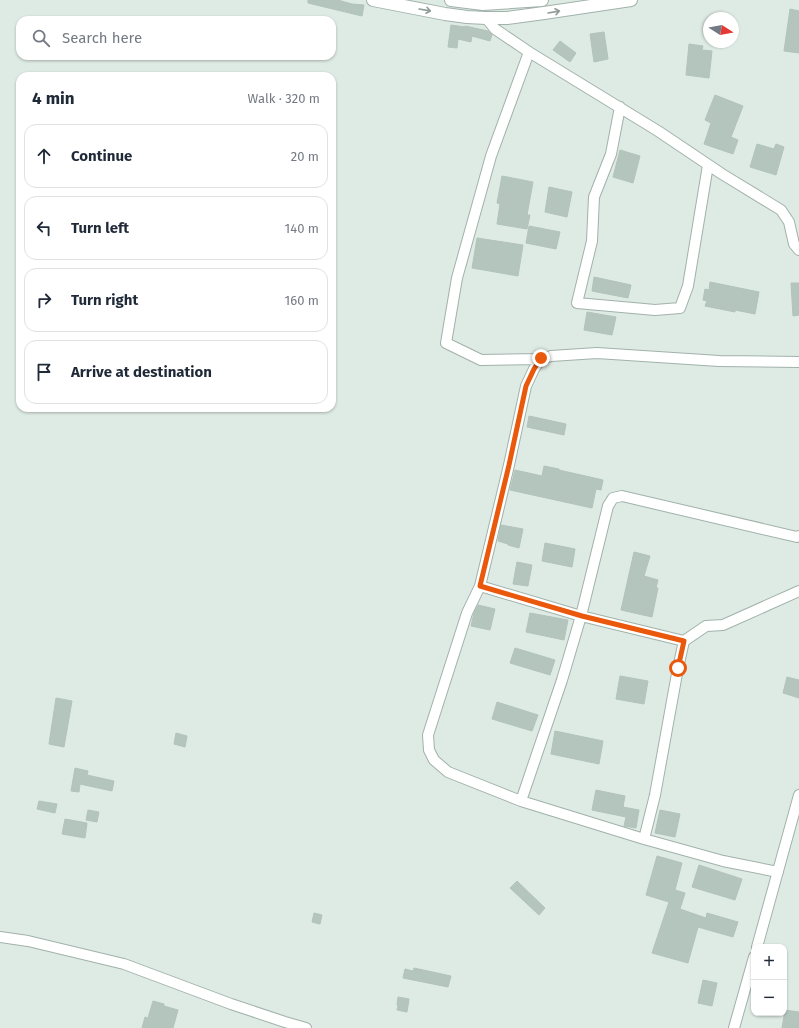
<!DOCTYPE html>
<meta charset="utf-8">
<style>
:root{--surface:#fff;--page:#f2f2f3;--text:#1f2937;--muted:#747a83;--line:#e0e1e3}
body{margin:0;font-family:"Fira Sans",sans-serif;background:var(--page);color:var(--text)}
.controls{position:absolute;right:12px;bottom:12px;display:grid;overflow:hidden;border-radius:8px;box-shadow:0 1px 3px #0004}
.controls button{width:36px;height:36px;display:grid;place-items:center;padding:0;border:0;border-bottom:1px solid var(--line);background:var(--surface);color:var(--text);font:20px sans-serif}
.compass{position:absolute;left:703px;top:12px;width:36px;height:36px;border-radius:50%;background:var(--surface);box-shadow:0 1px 3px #0004;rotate:101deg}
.stop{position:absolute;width:12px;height:12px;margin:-9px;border:3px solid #ea580c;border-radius:50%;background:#fff}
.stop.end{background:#ea580c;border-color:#fff;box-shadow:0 1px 4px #0008}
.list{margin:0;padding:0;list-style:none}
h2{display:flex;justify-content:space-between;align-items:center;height:52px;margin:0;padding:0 16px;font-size:17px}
h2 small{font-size:13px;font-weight:400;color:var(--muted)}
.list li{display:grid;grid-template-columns:26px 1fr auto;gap:12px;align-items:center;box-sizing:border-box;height:64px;margin:0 8px 8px;padding:0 8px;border:1px solid var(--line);border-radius:12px}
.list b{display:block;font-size:15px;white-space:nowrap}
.list em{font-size:13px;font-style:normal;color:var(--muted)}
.icon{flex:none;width:22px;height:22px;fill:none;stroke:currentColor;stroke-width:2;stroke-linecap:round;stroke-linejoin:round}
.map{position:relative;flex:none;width:799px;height:1028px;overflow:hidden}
.search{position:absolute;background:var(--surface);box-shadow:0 1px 3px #0004;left:16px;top:16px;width:320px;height:44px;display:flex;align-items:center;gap:10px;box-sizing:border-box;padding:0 14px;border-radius:12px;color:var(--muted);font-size:15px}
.panel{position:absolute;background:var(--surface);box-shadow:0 1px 3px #0004;left:16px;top:72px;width:320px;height:340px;border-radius:12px}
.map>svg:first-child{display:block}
.building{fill:#b4c5bd;stroke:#b1c4bb}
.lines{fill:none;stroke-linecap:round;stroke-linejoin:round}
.minor-casing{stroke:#a1b2ab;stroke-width:12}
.tertiary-casing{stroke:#a1b2ab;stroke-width:14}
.minor{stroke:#fff;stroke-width:10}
.tertiary{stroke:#fff;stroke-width:12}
.oneway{stroke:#8f9c98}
.route{stroke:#ea580c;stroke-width:5}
</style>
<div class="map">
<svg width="799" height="1028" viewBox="0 0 799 1028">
<rect width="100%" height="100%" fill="#deeae4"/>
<path class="building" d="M308,0H338L352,4L364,5L362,16L308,3Z
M790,9L799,11V53L784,51Z
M451,25L465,27V26L488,31L492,35L490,41L472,36L471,42L458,39L457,48L448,47Z
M604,32L608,59L594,62L590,34Z
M560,41L576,53L570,62L553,50Z
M689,44L703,46L702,50L712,51L709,78L686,75Z
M715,95L743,106L731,137L738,140L733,154L704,144L711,123L705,120Z
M757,144L774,149L776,144L784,147L776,175L750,167Z
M620,150L640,156L633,183L613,177Z
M502,176L533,182L527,215H530L527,229L497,224L500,204L497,203Z
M549,187L572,192L567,217L545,212Z
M529,226L560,232L556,249L526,243Z
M477,238L523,245L518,276L472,268Z
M594,277L631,285L628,298L592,291Z
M710,282L759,292L755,314L735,310V312L705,306L707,301L703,300L705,289L709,290Z
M791,283H799V315L793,316Z
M587,312L616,317L612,335L584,330Z
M529,416L566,424L564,435L527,427Z
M544,466L559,469V470L603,480L601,490L596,489L592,508L510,490L515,470L542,476Z
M501,525L523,529L519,548L508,545V544L498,541Z
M545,543L575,549L572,567L542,561Z
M634,552L650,556L644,576L658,580L656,588H658L652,617L621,610Z
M517,562L532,565L528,586L513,584Z
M478,605L495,609L490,630L471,626L474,613Z
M530,613L568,620L564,640L526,632Z
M515,648L555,660L550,675L510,663Z
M620,676L648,681L644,704L616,699Z
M787,677L799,680V698L783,693Z
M56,698L72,701L64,747L49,744Z
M497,702L538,715L532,731L492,719Z
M555,731L603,741L599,764L551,754Z
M176,733L187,736L185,747L174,744Z
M75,768L88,771L87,775L114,781L112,791L80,784L79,792L71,791Z
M596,790L625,796L623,807L639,810L636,828L624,826L626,817L592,810Z
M39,801L57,804L55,813L37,809Z
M88,810L99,812L97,822L86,820Z
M660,810L680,814L675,837L655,833Z
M65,819L87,823L85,838L62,834Z
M657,856L682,863L675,890L685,893L680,909L706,918L707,913L738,922L733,937L698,927L688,963L652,953L669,902L646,895Z
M699,865L742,879L735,900L692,887Z
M517,881L545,908L539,915L510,888Z
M314,913L322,915L320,924L312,922Z
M414,968L451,976L448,987L403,978L405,969L413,971Z
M703,980L717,983L712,1006L698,1003Z
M398,997L409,999L407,1012L397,1010L398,1006L397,1005Z
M153,1001L164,1004V1006L178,1010L173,1028H142L145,1017L148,1018Z
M785,1010L799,1012V1028H782Z"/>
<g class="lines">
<defs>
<path id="minor" d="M486,18L495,29L529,52L658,131L722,174L781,210L789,222L794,244L799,250
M529,52L491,156L457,278L446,343L481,360L541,359
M620,107L611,154L594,197L592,241L577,303L655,310L680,308L688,286L708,165
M480,586L581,616L684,641
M521,801L562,680L581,616L608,506L613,498L622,496L797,537L799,536
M644,839L655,795L678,668L684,641L706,626L723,625L799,591
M778,872L723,861L644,839L521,801L448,772L434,760L429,750L428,735L467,613L480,586L509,465L526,386L534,369L541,359L551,356L597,353L719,361L799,362
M0,937L28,941L124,964L231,1004L285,1022L306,1028
M757,947L799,795
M734,1028L754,957"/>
<path id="tertiary" d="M373,0L445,14L467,17L486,18H507L544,13L631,0
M451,0L483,4L542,0"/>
</defs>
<use href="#minor" class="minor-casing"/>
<use href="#tertiary" class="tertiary-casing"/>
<use href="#minor" class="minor"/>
<use href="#tertiary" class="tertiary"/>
</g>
<defs><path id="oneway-shaft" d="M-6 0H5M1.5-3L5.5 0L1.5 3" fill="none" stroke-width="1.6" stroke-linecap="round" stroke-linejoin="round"/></defs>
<g class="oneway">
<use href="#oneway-shaft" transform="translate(425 10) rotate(10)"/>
<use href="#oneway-shaft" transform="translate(554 12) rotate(-10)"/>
</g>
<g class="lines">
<path class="route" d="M541,358L534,369L526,386L509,465L480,586L582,616L684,641L678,668"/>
</g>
</svg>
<div class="controls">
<button>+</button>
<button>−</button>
</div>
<svg class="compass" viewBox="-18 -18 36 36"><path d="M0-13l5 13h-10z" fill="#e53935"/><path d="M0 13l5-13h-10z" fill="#747a83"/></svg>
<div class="stop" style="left:678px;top:668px"></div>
<div class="stop end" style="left:541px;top:358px"></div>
<div class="search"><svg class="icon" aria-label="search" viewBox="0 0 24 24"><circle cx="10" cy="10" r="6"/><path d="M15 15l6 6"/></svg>Search here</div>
<section class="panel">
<h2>4 min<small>Walk · 320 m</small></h2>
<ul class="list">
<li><svg class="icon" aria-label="ahead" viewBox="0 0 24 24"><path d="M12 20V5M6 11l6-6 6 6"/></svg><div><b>Continue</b></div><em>20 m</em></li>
<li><svg class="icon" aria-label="left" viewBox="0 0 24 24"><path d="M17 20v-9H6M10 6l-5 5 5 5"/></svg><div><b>Turn left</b></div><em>140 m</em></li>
<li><svg class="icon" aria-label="right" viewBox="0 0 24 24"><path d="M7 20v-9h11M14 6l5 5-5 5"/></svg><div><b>Turn right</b></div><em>160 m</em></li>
<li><svg class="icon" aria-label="arrive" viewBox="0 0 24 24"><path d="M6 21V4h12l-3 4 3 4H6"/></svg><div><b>Arrive at destination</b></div></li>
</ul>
</section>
</div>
